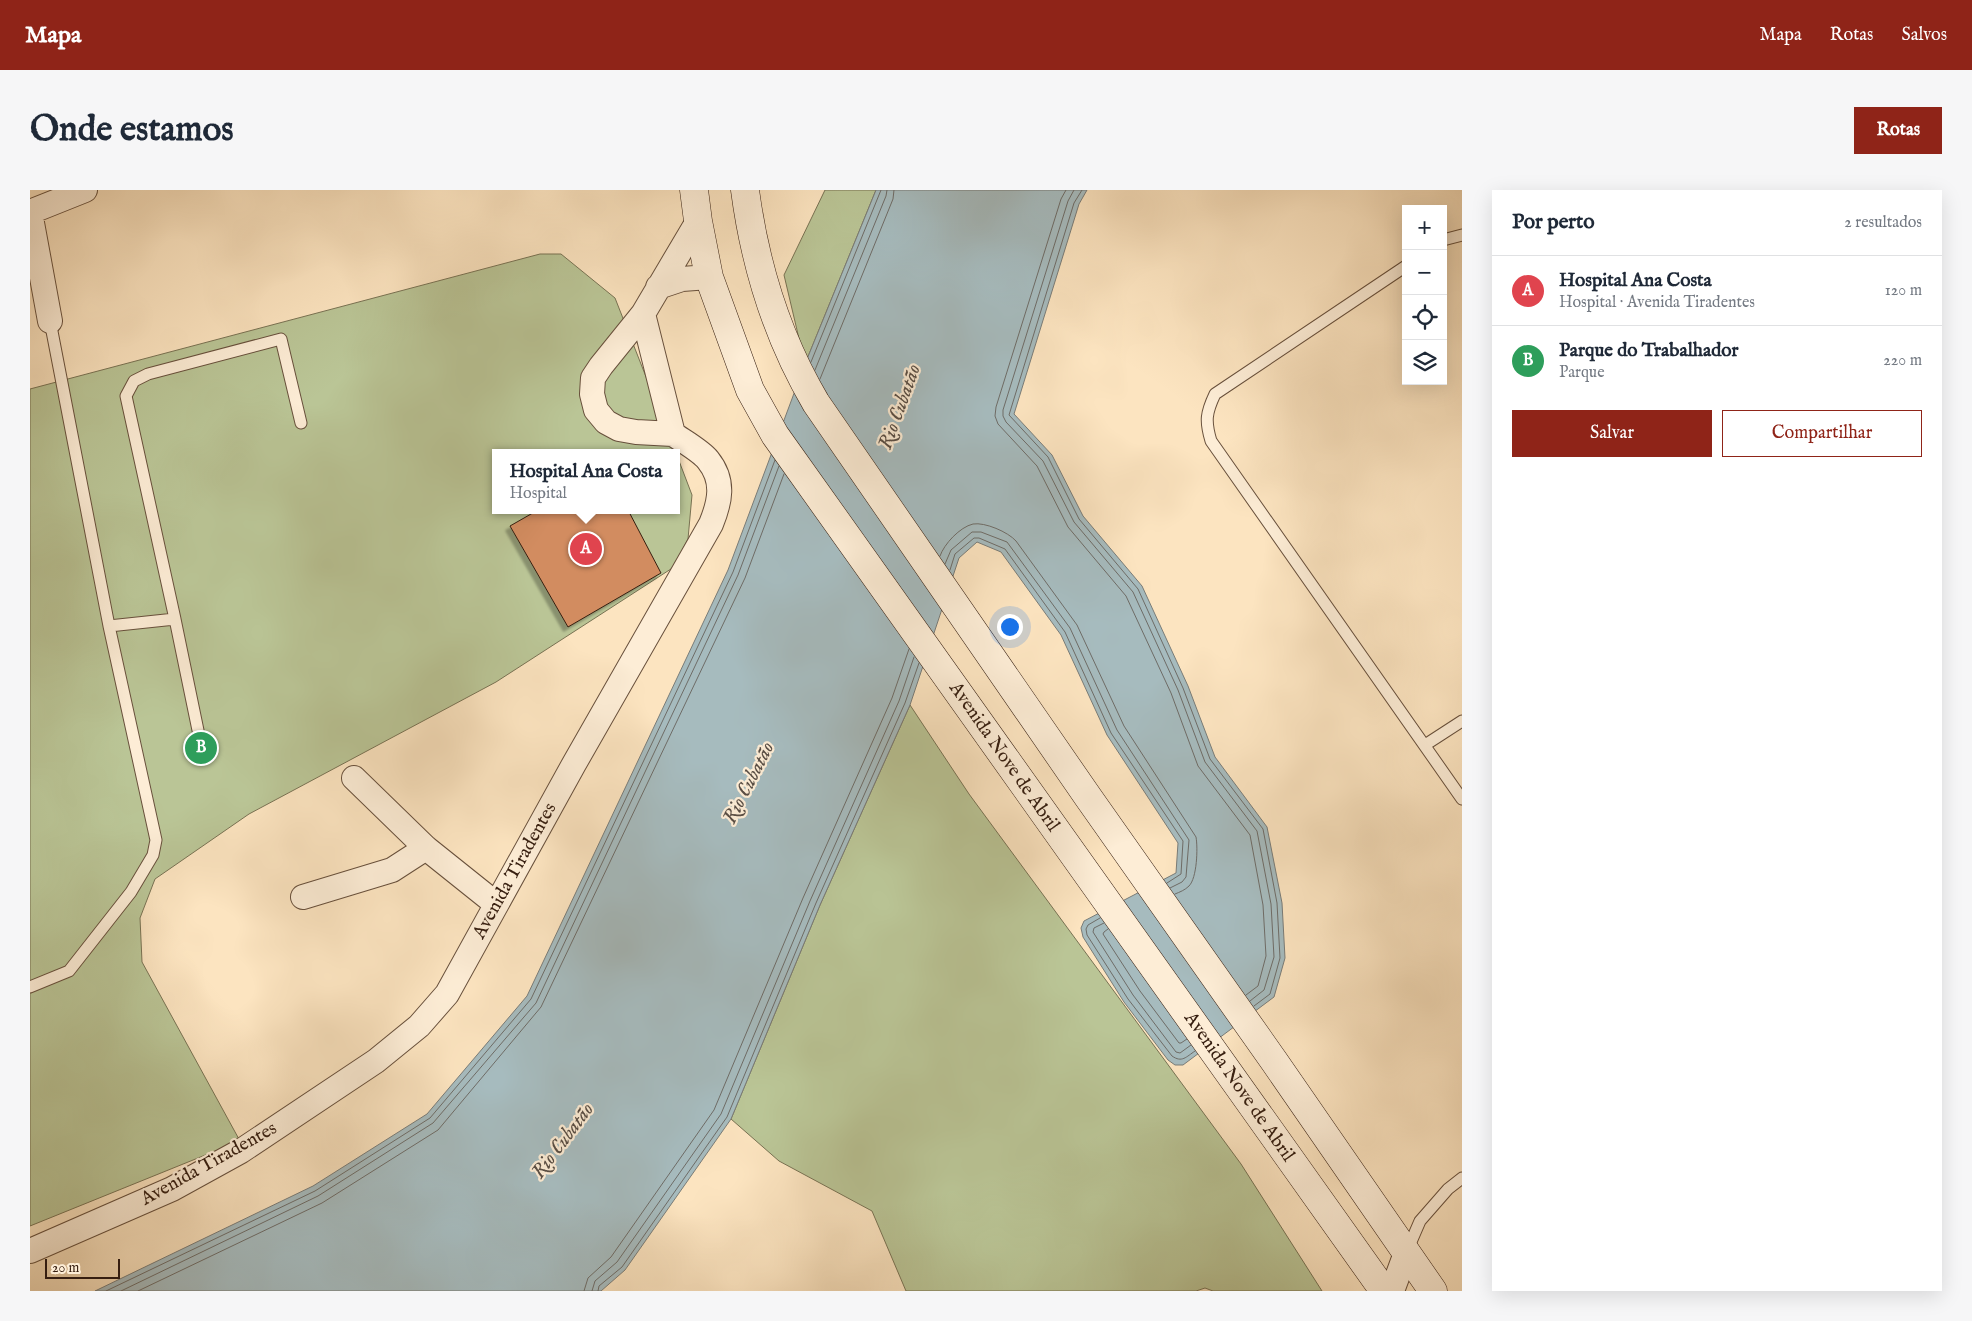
<!DOCTYPE html>
<html lang="pt">
<meta charset="utf-8">
<style>
:root{--surface:#fff;--page:#f6f6f7;--text:#1f2937;--muted:#747a83;--line:#e0e1e3;--accent:#8f2418}
body{margin:0;font-family:"IM FELL English",serif;background:var(--page);color:var(--text)}
.controls{position:absolute;right:15px;top:15px;display:grid;overflow:hidden;border-radius:0px;box-shadow:0 5px 20px #0002}
.controls button{width:45px;height:45px;display:grid;place-items:center;padding:0;border:0;border-bottom:1px solid var(--line);background:var(--surface);color:var(--text);font:25px sans-serif}
.scale{position:absolute;left:15px;bottom:12px;width:75px;box-sizing:border-box;padding-left:5px;border:2px solid #361e10;border-top:0;font-size:14px;line-height:18px;white-space:nowrap;color:#361e10;-webkit-text-stroke:4px #fdedd6;paint-order:stroke}
.you{position:absolute;left:979px;top:436px;width:18px;height:18px;margin:-12px;border:4px solid #fff;border-radius:50%;background:#1a73e8;box-shadow:0 0 0 8px #1a73e833}
.badge{display:grid;place-items:center;width:32px;height:32px;border-radius:50%;background:var(--accent);color:#fff;font-size:16px;font-weight:700}
.pin{position:absolute;translate:-50% -50%;border:2px solid #fff;box-shadow:0 1px 5px #0006}
.popup{position:absolute;left:462px;top:259px;width:188px;height:65px;box-sizing:border-box;display:grid;place-content:center;border-radius:0px;background:var(--surface);filter:drop-shadow(0 1px 4px #0005);font-size:16px;white-space:nowrap;color:var(--muted)}
.popup b{font-size:19px;color:var(--text)}
.popup::after{content:'';position:absolute;left:50%;top:100%;margin-left:-10px;border:10px solid transparent;border-top-color:var(--surface)}
.list{margin:0;padding:0;list-style:none}
h2{display:flex;justify-content:space-between;align-items:center;height:65px;margin:0;padding:0 20px;font-size:21px}
h2 small{font-size:16px;font-weight:400;color:var(--muted)}
.list li{display:grid;grid-template-columns:32px 1fr auto;gap:15px;align-items:center;box-sizing:border-box;height:70px;padding:0 20px;border-top:1px solid var(--line)}
.list b{display:block;font-size:19px;white-space:nowrap}
.list p{margin:0;font-size:16px;white-space:nowrap;color:var(--muted)}
.list em{font-size:16px;font-style:normal;color:var(--muted)}
.actions{display:flex;gap:10px;padding:15px 20px}
.actions a{flex:1;padding:11px 0;border:1px solid var(--accent);border-radius:0px;text-align:center;font-size:18px;color:var(--accent)}
.actions .main{background:var(--accent);color:#fff}
.icon{flex:none;width:28px;height:28px;fill:none;stroke:currentColor;stroke-width:2;stroke-linecap:round;stroke-linejoin:round}
.map{position:relative;flex:none;width:1432px;height:1101px;overflow:hidden;border-radius:0px}
header{display:flex;align-items:center;gap:30px;box-sizing:border-box;height:70px;padding:0 25px;background:var(--accent);color:#fff}
header strong{font-size:24px}
nav{display:flex;gap:28px;margin-inline-start:auto;font-size:18px}
.intro{display:flex;align-items:center;justify-content:space-between;box-sizing:border-box;height:120px;padding:0 30px}
h1{margin:0;font-size:35px}
.button{padding:12px 22px;border-radius:0px;background:var(--accent);color:#fff;font-size:18px;font-weight:700}
main{display:flex;gap:30px;padding:0 30px}
aside{flex:1;background:var(--surface);border-radius:0px;box-shadow:0 5px 20px #0002}
.map>svg:first-child{display:block}
.green{fill:#bac596;stroke:#787253}
.water{fill:#a6bbbe;stroke:#797c78}
.lines{fill:none;stroke-linecap:round;stroke-linejoin:round}
.shore{stroke:#6e6c67;stroke-width:1}
.building{fill:#d28c60;stroke:#361e10;filter:url(#shadow)}
.service-casing{stroke:#68503c;stroke-width:13}
.minor-casing{stroke:#68503c;stroke-width:26}
.secondary-casing{stroke:#361e10;stroke-width:29}
.service{stroke:#fdedd6;stroke-width:11}
.minor{stroke:#fdedd6;stroke-width:24}
.secondary{stroke:#fdedd6;stroke-width:28}
.labels{text-anchor:middle;dominant-baseline:central;stroke-width:4.5;stroke-linejoin:round;paint-order:stroke}
.street-label{font-size:19px;fill:#361e10;stroke:#fdedd6}
.water-label{font-size:20px;font-style:italic;fill:#584d44;stroke:#fdedd6}
</style>
<header>
<strong>Mapa</strong>
<nav><a>Mapa</a><a>Rotas</a><a>Salvos</a></nav>
</header>
<div class="intro"><h1>Onde estamos</h1><a class="button">Rotas</a></div>
<main>
<div class="map">
<svg width="1432" height="1101" viewBox="0 0 1432 1101">
<defs>
<filter id="shadow"><feDropShadow dx="-4.5" dy="4.5" stdDeviation="1" flood-color="#0004"/></filter>
</defs>
<rect width="100%" height="100%" fill="#fce4c0"/>
<filter id="stains"><feTurbulence type="fractalNoise" baseFrequency=".004" numOctaves="4"/><feColorMatrix values="0 0 0 0 .2 0 0 0 0 .09 0 0 0 0 .02 0 0 0 .5 -.17"/></filter>
<radialGradient id="worn" r=".72"><stop offset=".6" stop-color="#630" stop-opacity="0"/><stop offset="1" stop-color="#630" stop-opacity=".3"/></radialGradient>
<path class="green" d="M795,0H846L775,174L754,85Z
M510,64H531L585,108L646,263H466V320H646V263L662,305L658,349L644,377L466,492L219,624L125,689L110,728L112,772L210,951L0,1036V199Z
M880,515L939,604L1211,974L1292,1101H1183L1175,1098L1166,1101H876L842,1021L749,971L701,929L790,715Z"/>
<path class="water" d="M846,0H1057L1049,14L984,224L1022,265L1053,326L1112,396L1158,496L1185,567L1237,637L1252,713L1255,768L1244,807L1153,875H1145L1138,870L1094,812L1053,747L1051,738L1054,731L1146,683L1148,653L1077,545L1031,445L971,362L947,352L929,368L880,515L790,715L701,929L595,1080L571,1101H65L283,996L397,924L497,806L698,380L775,174Z"/>
<g class="lines">
<path class="shore" d="M1036,0L1031,9L966,217L965,226L968,234L1007,276L1038,337L1096,406L1141,503L1168,576L1220,645L1233,715L1236,766L1228,796L1216,805
M1044,0L1038,11L973,220V226L976,232L1013,271L1044,332L1103,402L1148,500L1175,572L1227,641L1241,714L1244,767L1234,800L1220,811
M1052,0L1044,13L979,225L1018,267L1049,329L1108,399L1153,498L1180,569L1233,639L1247,713L1250,768L1240,804L1224,816
M781,172L851,0
M785,180L856,6L857,0
M790,189L863,9L864,0
M910,366C914,354 930,337 943,334C955,332 978,342 986,351L1047,435L1094,536L1166,647C1168,658 1167,688 1159,696C1155,700 1150,702 1145,704
M915,374L921,360L942,342H951L977,352L1040,438L1087,540L1159,650L1156,687L1152,692L1140,698
M920,380L925,364L944,348H949L975,359L1035,442L1081,543L1153,651L1151,684L1137,693
M1070,728L1058,735L1056,739L1057,745L1098,809L1142,866C1152,873 1156,867 1165,861
M1074,733L1064,738L1063,742L1103,805L1146,862L1150,863L1161,855
M1078,739L1074,742L1073,744L1110,801L1149,853H1151L1157,849
M76,1101L285,1001L400,928L501,809L703,382L745,270
M91,1101L288,1006L403,933L506,813L708,385L749,276
M108,1101L292,1013L408,940L511,817L715,388L754,284
M554,1101L558,1088L581,1067L684,920L773,708L862,508L879,459
M562,1101L565,1091L587,1072L691,924L780,711L869,511L884,467
M568,1101L569,1096L592,1077L697,927L786,713L875,513L889,473"/>
</g>
<path class="building" d="M508,320H598L631,383L538,437L480,336Z"/>
<g class="lines">
<defs>
<path id="service" d="M1413,50L1432,45
M1376,76L1185,204C1176,223 1175,231 1181,251L1432,609
M145,429L96,206L104,191L118,184L251,149L271,233
M79,436L145,429L170,550
M1395,555L1432,531
M0,797L39,781L101,702L123,665L126,650L79,436L20,131
M1377,1061L1390,1031L1418,999L1432,988"/>
<path id="minor" d="M0,22L20,131
M0,22L55,0
M628,97L652,89L679,87
M643,244L606,242L589,239L576,232L566,220L562,204L563,188L571,176L613,124L668,31
M324,588L396,658L466,714
M273,707L362,680L396,658
M0,1061L142,999L211,961L346,871L389,836L417,804L544,574L681,334C690,312 695,291 678,270C671,261 653,251 643,244L613,124
M1362,1101L1376,1063"/>
<path id="secondary" d="M664,0L668,31L679,87L720,200L745,245L1354,1101
M715,0C725,76 747,147 786,213L1058,607L1244,871L1403,1101"/>
</defs>
<use href="#service" class="service-casing"/>
<use href="#minor" class="minor-casing"/>
<use href="#secondary" class="secondary-casing"/>
<use href="#service" class="service"/>
<use href="#minor" class="minor"/>
<use href="#secondary" class="secondary"/>
</g>
<g class="labels">
<g class="street-label">
<text transform="translate(974 567) rotate(55)">Avenida Nove de Abril</text>
<text transform="translate(485 681) rotate(-61)">Avenida Tiradentes</text>
<text transform="translate(1209 897) rotate(55)">Avenida Nove de Abril</text>
<text transform="translate(179 974) rotate(-29)">Avenida Tiradentes</text>
</g>
<g class="water-label">
<text transform="translate(870 217) rotate(-70)">Rio Cubatão</text>
<text transform="translate(719 593) rotate(-63)">Rio Cubatão</text>
<text transform="translate(533 951) rotate(-53)">Rio Cubatão</text>
</g>
</g>
<rect width="100%" height="100%" filter="url(#stains)"/>
<rect width="100%" height="100%" fill="url(#worn)"/>
</svg>
<div class="controls">
<button>+</button>
<button>−</button>
<button><svg class="icon" aria-label="locate" viewBox="0 0 24 24"><circle cx="12" cy="12" r="6"/><path d="M12 2v4M12 18v4M2 12h4M18 12h4"/></svg></button>
<button><svg class="icon" aria-label="layers" viewBox="0 0 24 24"><path d="M12 4l9 5-9 5-9-5zM3 14l9 5 9-5"/></svg></button>
</div>
<div class="scale">20 m</div>
<div class="you"></div>
<div class="pin badge" style="left:556px;top:359px;background:#e0444e">A</div>
<div class="popup"><b>Hospital Ana Costa</b>Hospital</div>
<div class="pin badge" style="left:171px;top:558px;background:#2e9e5b">B</div>
</div>
<aside>
<h2>Por perto<small>2 resultados</small></h2>
<ul class="list">
<li><span class="badge" style="background:#e0444e">A</span><div><b>Hospital Ana Costa</b><p>Hospital · Avenida Tiradentes</p></div><em>120 m</em></li>
<li><span class="badge" style="background:#2e9e5b">B</span><div><b>Parque do Trabalhador</b><p>Parque</p></div><em>220 m</em></li>
</ul>
<div class="actions"><a class="main">Salvar</a><a>Compartilhar</a></div>
</aside>
</main>
